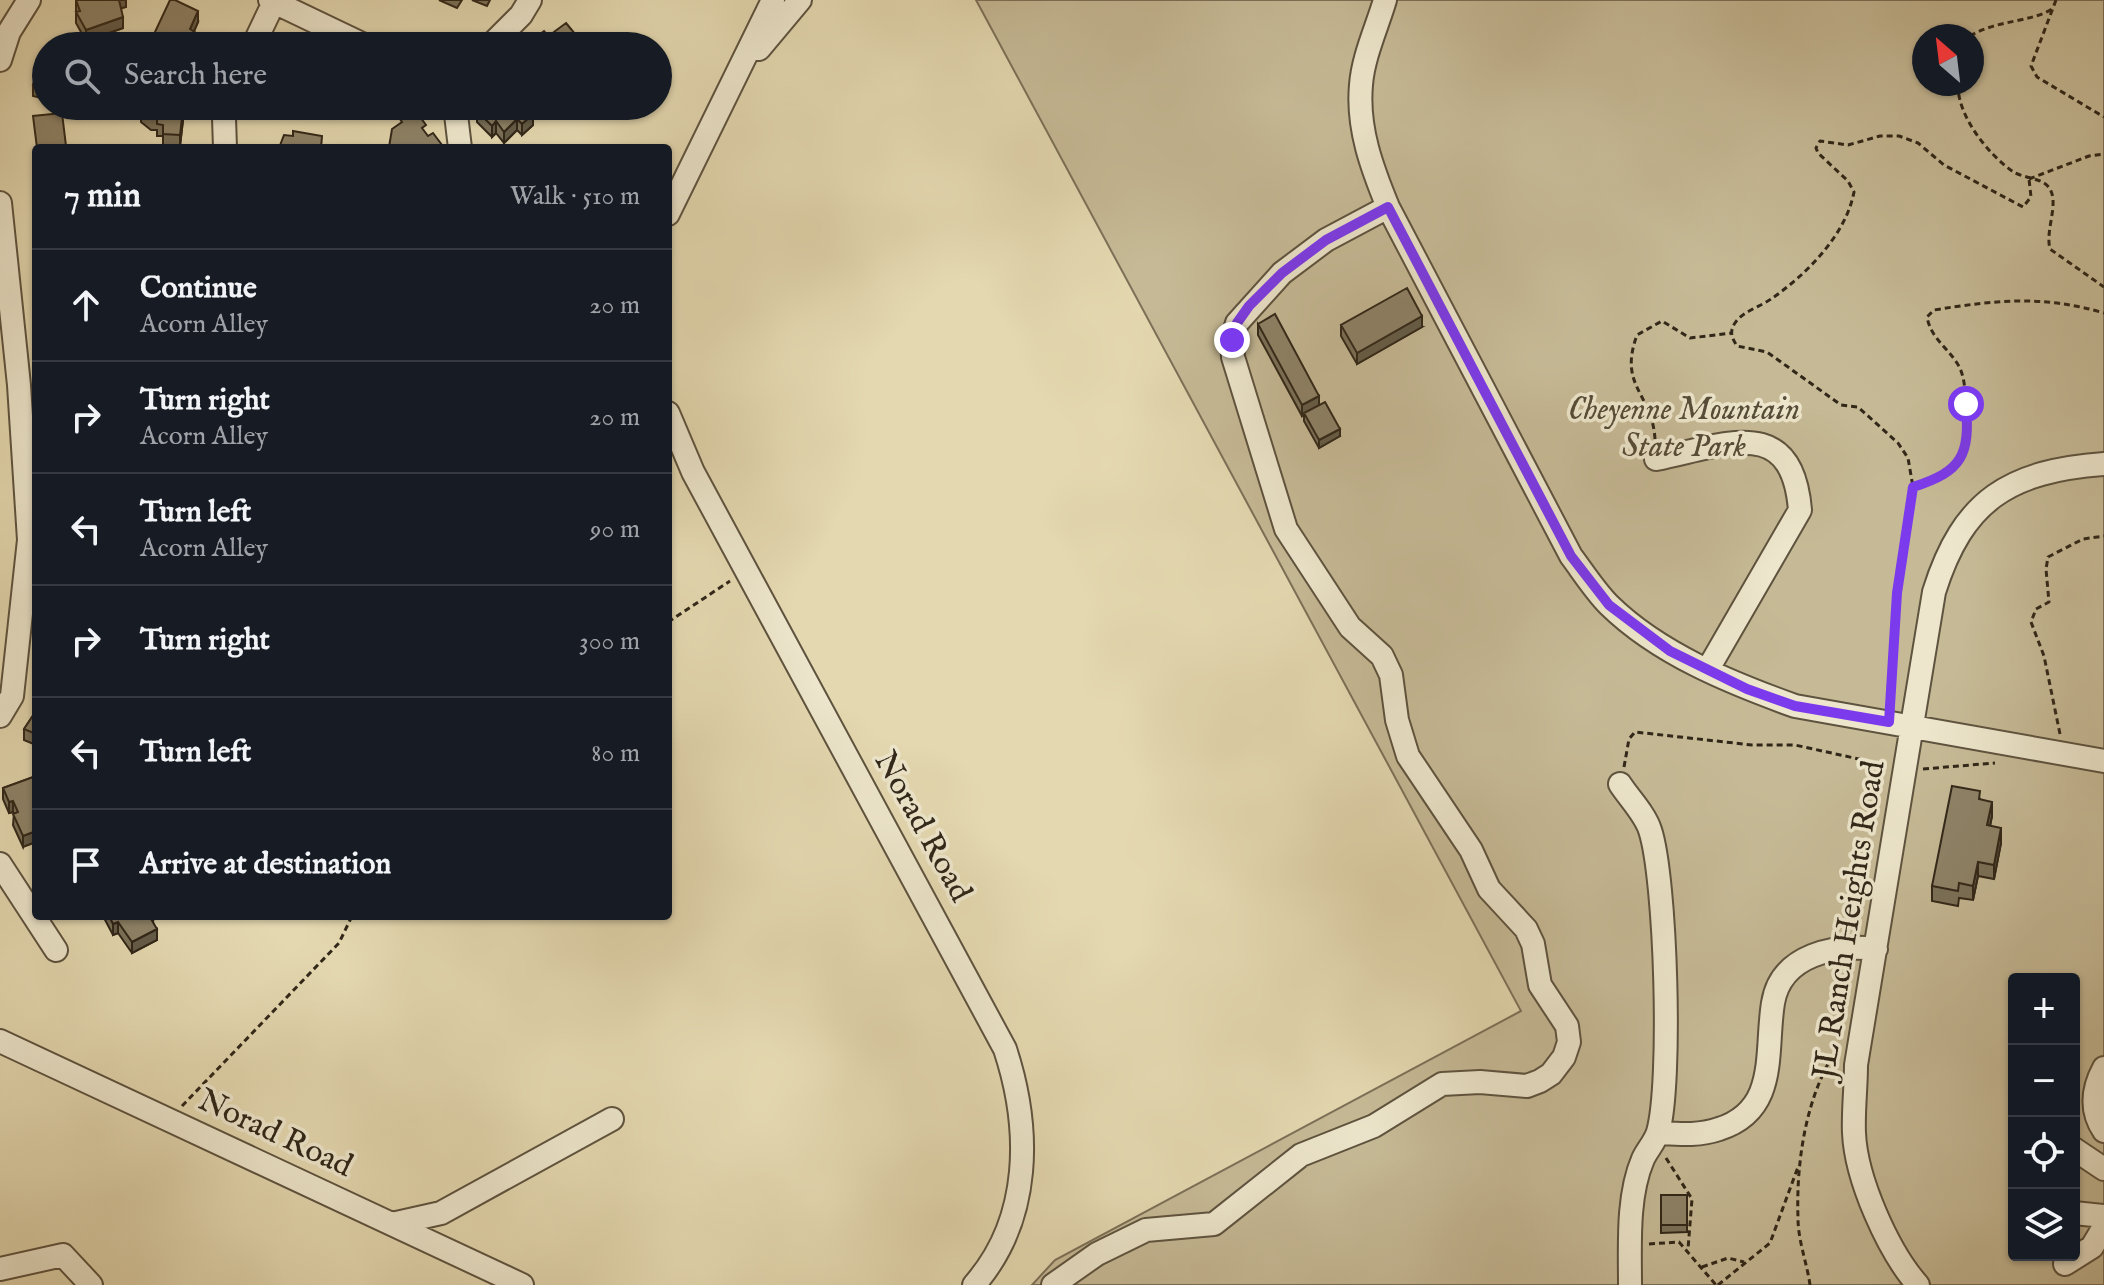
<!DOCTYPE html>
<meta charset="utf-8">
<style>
:root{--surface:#171b24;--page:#20242c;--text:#f1f3f6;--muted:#9ea1a6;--line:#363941}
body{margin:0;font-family:"IM FELL English",serif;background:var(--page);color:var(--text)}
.controls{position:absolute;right:24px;bottom:24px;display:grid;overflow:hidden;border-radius:8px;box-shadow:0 2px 6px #0004}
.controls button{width:72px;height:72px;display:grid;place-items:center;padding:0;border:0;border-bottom:2px solid var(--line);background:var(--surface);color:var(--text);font:40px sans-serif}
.compass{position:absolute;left:1912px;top:24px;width:72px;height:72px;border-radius:50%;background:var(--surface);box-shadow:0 2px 6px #0004;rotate:332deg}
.stop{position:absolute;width:24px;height:24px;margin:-18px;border:6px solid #7c3aed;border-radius:50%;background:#fff}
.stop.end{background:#7c3aed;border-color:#fff;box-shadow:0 2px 8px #0008}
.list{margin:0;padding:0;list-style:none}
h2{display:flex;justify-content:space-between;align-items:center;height:104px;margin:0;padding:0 32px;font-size:34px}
h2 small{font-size:26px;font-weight:400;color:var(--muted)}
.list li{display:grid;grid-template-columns:52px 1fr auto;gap:24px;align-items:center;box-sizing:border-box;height:112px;padding:0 32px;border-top:2px solid var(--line)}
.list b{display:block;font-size:30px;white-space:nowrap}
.list p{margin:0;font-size:26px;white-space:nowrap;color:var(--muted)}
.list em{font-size:26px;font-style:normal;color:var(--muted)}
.icon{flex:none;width:44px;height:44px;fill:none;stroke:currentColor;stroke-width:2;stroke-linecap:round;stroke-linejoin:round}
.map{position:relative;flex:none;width:2104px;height:1285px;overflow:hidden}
.search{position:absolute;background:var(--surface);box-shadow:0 2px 6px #0004;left:32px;top:32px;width:640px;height:88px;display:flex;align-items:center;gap:20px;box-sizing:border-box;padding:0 28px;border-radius:44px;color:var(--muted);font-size:30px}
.panel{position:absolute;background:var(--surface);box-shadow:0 2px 6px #0004;left:32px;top:144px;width:640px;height:776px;border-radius:8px}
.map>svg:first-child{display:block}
.green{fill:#c6ba96;stroke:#7c7058;stroke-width:2;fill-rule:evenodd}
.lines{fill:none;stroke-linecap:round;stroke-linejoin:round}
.minor-casing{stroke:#5e533f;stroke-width:26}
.path{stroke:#312719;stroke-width:3;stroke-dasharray:6 4;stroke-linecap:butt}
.minor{stroke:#ede6cc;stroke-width:22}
.wall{fill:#7a7159;stroke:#312719;stroke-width:2}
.shaded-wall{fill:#635c49;stroke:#312719;stroke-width:2}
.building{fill:#8e8368;stroke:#312719;stroke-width:2}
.route{stroke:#7c3aed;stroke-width:10}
.labels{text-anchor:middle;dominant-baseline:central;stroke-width:7;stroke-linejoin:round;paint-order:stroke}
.park-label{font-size:32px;font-style:italic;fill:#564c38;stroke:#ede6cc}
.street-label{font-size:32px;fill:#312719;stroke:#ede6cc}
</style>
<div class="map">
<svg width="2104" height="1285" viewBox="0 0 2104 1285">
<rect width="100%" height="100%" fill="#e4d8b0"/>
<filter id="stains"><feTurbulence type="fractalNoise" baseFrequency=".0025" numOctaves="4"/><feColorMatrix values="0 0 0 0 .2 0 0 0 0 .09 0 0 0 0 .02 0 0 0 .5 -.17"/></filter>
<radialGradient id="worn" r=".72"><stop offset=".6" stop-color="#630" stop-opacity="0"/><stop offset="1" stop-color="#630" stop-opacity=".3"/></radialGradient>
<path class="green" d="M976,0H2104V1285H1032L1055,1260L1521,1011ZM1924,36H1972V84H1924ZM2014,979H2074V1255H2014Z"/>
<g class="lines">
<defs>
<path id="minor" d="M270,0L366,46
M1385,0C1377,27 1363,57 1361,85C1357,128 1372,168 1388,207L1571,556C1583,572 1595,591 1609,605C1659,654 1731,683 1795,706L2104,761
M253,46L274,2
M490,46L521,15L530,0
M759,49L800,0
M0,60L9,32L29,0
M455,106L460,148
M225,148L224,118L228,106
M0,203L19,385L29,540L12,696L0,716
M668,214L773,0
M668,413L693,472L1005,1049C1031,1128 1032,1219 974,1285
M1656,459C1723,446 1792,412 1800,510L1708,669
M1620,784C1629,798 1645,814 1650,830C1666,878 1672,1083 1658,1132C1655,1142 1647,1150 1643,1159C1627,1196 1630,1245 1630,1285
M0,864L56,950
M0,1041L522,1285
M2104,1068C2092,1090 2090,1110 2104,1131
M1658,1133C1678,1134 1699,1136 1719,1129C1779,1110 1765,1052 1773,1003C1781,954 1836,944 1876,949
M2074,1149L2104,1169
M2074,1213L2104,1216
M392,1224L441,1213L612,1119
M2065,1264L2092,1247L2104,1227
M0,1269L63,1255L91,1285
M1053,1285L1097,1254L1146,1230L1214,1224L1301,1155L1374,1126L1442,1084L1480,1082L1527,1086L1540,1081L1551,1074L1564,1057L1569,1042L1567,1026L1540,985L1533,944L1526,929L1489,889L1471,850L1408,756L1397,720L1391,675L1382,656L1350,627L1286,529L1233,357L1232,340L1237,323L1282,273L1326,240L1388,207
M1918,1285C1888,1251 1856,1179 1854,1133C1853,1111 1856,1088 1856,1065L1934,592C1963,499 2010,471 2104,464"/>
</defs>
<use href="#minor" class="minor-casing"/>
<path class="path" d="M2056,0L2031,66L2037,77L2104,117
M1970,36C1996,20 2032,22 2052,9
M1958,84C1957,115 1987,153 2012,171C2023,179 2043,177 2050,189C2059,205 2045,230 2050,249L2104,287
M2029,179L2089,156L2104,154
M1655,439C1652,392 1618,387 1637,335L1662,321L1690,338L1732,333
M1913,487C1962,471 1970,455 1966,405C1965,391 1965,375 1957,363C1946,346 1931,338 1927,317L1934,310C1996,300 2043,295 2104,313
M668,622L730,581
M1891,703L1897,593L1905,532L1912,510L1913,487L1908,458L1898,443L1858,407L1841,405L1767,352L1737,346C1732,338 1729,332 1735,323C1743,311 1760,307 1771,299C1806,275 1846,235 1854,192L1848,181L1818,153L1816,148L1820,141L1848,145L1880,136H1899L1918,143L1944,165L2023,207L2031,197L2029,179
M2060,734L2044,656L2031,622L2036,609L2049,602L2046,569L2048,557L2083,539L2104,536
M1624,767L1629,739L1635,732L1752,745H1795L1886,765
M1923,769L1995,763
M182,1106L339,943L352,916
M1666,1158L1692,1199L1688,1249
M1649,1244L1679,1242L1716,1285
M1702,1267L1728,1258L1744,1262
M1718,1285L1770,1243L1798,1167
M1810,1285C1807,1263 1798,1241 1798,1218C1796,1161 1806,1095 1838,1047"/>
<use href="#minor" class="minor"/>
</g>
<path class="wall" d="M76,0H126V7L121,8L123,28L86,41L76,23Z
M439,0H462L457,8Z
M472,0H490L487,6Z
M198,22L194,31L202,46L154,45V34Z
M46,62V99L33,96V85Z
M141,106L179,109L183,120L180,146L163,145V136H157V130H151L141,122Z
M296,106H323L320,114Z
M540,106V108L533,116V125L522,135L517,130L504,143L496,133L492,137L477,122V111Z
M1258,324L1319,406L1340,436L1319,448L1304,421V414L1302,416L1258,335Z
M1341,325L1422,327L1357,364L1341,336Z
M36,711V745L24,740V729Z
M36,776L23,847L13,825L14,813L13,812L9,813L3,799V788Z
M1980,799L1992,816L1990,826L2001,843L1994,879L1978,876L1973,900L1959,898L1958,906L1932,901V886Z
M103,916H154L153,922L157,940L132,953L118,933L113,935Z
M1661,1195H1687V1232L1661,1233Z"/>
<path class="shaded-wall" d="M118,0H126V7L118,9Z
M198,11V22L190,40V29Z
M123,17V28L86,41V30Z
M531,106H540V108L533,116V125L522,135V124L528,109Z
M183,109V120L180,146V135Z
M517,119V130L504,143V132Z
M496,121V133L492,137V126Z
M1422,316V327L1357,364V353Z
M1319,396V407L1302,416V405Z
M1340,429V436L1319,448V440Z
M13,801V812L9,813V802Z
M1992,802V816L1987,840V825Z
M2001,828V843L1994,879V865Z
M36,831V842L23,847V836Z
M1978,862V876L1973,900V886Z
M118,922V933L113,935V924Z
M157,929V940L132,953V942Z"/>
<path class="building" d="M76,0H119L123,17L86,30L76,12L80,11Z
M170,0H175L198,11L190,29L202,37L197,46H175L154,34Z
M566,23L585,46H525L544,31L554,42L558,38L554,32Z
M54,41L70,46H52Z
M46,62V88L33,85L39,63H45Z
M141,106H178V109H183L180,135L163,134V125L157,124V119H151L141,111Z
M409,106H412L426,125L422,128L428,136L433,133L442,145L438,148H394L389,147L392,129L402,122L397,115Z
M483,106H531L528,109L533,114L522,124L517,119L504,132L496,121L492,126L477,111Z
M62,113L66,146L55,148H37L33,116Z
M293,131L322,136L321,148H279L284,135L293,136Z
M1407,288L1422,316L1357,353L1341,325Z
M1275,314L1319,396L1302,405L1258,324Z
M1325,402L1340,429L1319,440L1304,413Z
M36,711V734L24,729Z
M36,776V831L23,836L13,814L18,812L13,801L9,802L3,788Z
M1952,786L1980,791L1979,799L1992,802L1987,825L2001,828L1994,865L1978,862L1973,886L1959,883L1958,891L1932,886Z
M109,916H152L151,919L157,929L132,942L118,922L113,924Z
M1661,1195H1687V1225H1661Z"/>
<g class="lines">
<path class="route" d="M1232,340L1237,323L1249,306L1282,273L1326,240L1388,207L1571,556L1609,605L1670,651L1747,689L1795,706L1889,722L1897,593L1913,487C1963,471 1970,455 1966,404"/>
</g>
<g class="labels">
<g class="park-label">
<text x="1684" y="410">Cheyenne Mountain<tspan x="1684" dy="37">State Park</tspan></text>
</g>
<g class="street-label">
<text transform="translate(922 827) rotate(61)">Norad Road</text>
<text transform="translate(1850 920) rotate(-81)">JL Ranch Heights Road</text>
<text transform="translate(275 1134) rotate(25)">Norad Road</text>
</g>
</g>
<rect width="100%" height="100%" filter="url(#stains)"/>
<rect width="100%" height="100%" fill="url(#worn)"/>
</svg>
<div class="controls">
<button>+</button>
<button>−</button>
<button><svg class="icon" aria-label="locate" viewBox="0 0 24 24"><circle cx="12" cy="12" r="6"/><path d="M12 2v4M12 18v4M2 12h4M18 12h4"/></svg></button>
<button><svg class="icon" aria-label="layers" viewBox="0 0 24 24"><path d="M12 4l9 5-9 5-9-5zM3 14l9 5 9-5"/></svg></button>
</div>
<svg class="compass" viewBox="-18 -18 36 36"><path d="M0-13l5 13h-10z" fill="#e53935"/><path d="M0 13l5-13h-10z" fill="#9ea1a6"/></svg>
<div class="stop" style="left:1966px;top:404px"></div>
<div class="stop end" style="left:1232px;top:340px"></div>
<div class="search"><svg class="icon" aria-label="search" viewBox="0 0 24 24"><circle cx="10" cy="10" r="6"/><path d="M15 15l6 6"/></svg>Search here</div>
<section class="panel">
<h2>7 min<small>Walk · 510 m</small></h2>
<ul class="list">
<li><svg class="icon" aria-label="ahead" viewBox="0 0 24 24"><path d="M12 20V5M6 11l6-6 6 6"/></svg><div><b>Continue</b><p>Acorn Alley</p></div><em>20 m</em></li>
<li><svg class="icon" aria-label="right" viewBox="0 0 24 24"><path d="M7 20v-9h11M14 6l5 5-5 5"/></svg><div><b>Turn right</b><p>Acorn Alley</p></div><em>20 m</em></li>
<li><svg class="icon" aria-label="left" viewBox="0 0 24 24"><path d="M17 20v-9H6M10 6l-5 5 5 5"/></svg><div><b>Turn left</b><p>Acorn Alley</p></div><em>90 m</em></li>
<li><svg class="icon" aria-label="right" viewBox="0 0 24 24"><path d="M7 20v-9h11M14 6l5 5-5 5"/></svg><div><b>Turn right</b></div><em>300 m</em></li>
<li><svg class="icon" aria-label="left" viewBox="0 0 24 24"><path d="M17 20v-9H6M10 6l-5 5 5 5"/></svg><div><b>Turn left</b></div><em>80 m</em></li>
<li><svg class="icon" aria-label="arrive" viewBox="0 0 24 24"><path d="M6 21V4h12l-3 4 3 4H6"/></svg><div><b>Arrive at destination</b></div></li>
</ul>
</section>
</div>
